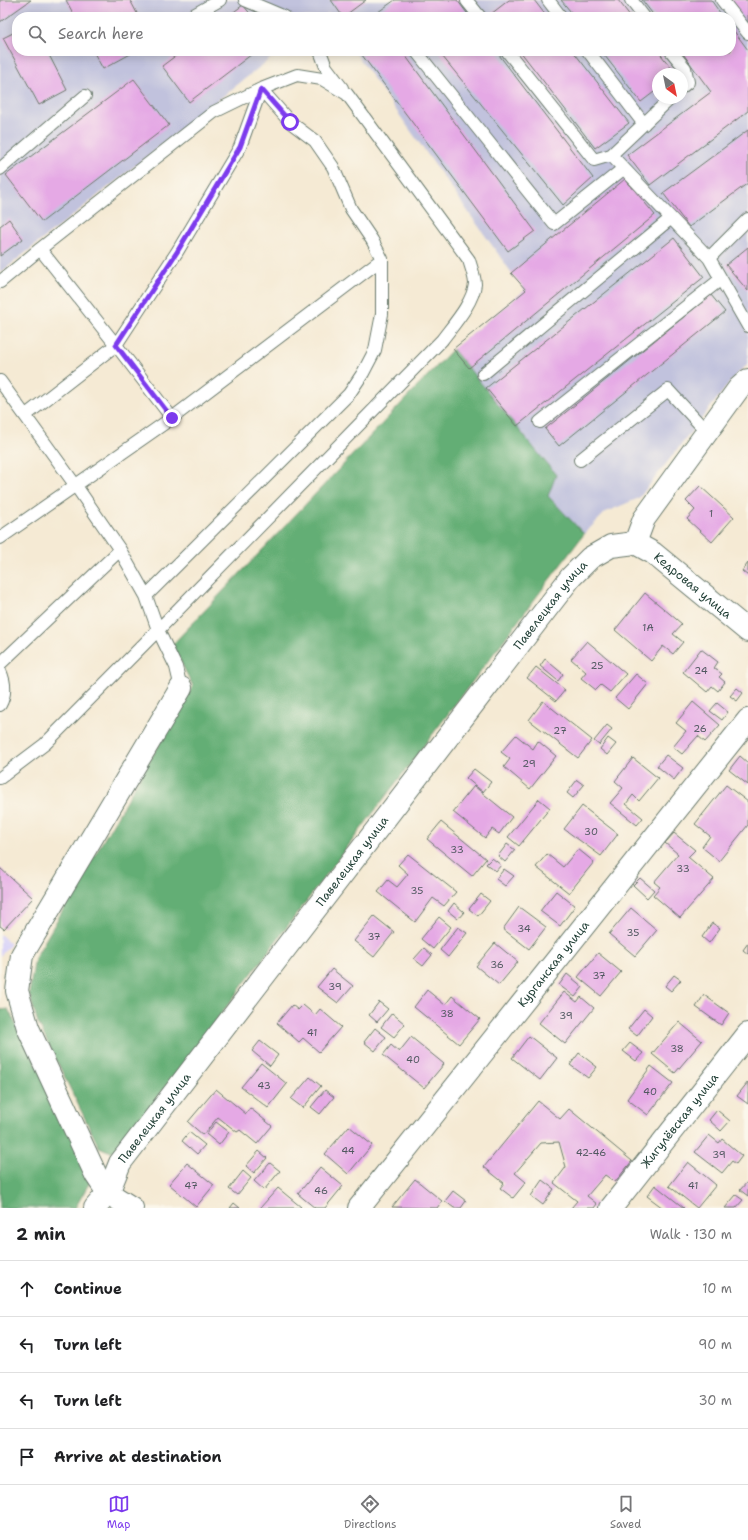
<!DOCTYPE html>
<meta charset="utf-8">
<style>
:root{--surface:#fff;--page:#f2f2f2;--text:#202124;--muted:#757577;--line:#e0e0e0;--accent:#7c3aed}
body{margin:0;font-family:"Shantell Sans",sans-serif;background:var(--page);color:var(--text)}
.compass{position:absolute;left:652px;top:68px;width:36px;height:36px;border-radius:50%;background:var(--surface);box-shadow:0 2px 10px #0003;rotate:147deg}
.stop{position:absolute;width:12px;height:12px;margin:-9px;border:3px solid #7c3aed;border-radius:50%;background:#fff}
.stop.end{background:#7c3aed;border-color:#fff;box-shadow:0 1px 4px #0008}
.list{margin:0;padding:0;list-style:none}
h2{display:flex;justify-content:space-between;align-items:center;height:52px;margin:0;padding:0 16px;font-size:17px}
h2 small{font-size:13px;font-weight:400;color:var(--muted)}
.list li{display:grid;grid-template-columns:26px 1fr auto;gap:12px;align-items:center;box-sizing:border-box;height:56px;padding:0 16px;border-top:1px solid var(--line)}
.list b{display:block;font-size:15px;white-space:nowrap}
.list em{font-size:13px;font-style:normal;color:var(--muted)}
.icon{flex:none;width:22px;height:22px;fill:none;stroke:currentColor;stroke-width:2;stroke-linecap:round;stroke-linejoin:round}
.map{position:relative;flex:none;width:748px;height:1208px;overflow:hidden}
.search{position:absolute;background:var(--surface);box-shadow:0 2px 10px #0003;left:12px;right:12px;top:12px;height:44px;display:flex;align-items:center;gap:10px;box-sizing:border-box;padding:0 14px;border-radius:16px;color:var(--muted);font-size:15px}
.sheet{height:276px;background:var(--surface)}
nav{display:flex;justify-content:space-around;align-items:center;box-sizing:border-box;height:56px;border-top:1px solid var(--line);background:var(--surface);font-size:11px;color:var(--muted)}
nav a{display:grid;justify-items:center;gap:2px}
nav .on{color:var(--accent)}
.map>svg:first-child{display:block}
.built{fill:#dbd6f7}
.industrial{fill:#c1c2dd;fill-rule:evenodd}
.forest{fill:#64ae75;stroke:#427654}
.building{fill:#e5a9e5}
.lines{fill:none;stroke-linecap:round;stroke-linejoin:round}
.lane-casing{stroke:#6a7a6c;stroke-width:14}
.street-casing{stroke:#6a7a6c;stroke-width:24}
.lane{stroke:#fff;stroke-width:12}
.street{stroke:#fff;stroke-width:22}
.route{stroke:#7c3aed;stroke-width:5}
.labels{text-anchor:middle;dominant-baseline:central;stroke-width:4;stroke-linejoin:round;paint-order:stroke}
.number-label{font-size:10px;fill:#505860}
.street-label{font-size:12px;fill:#1f3d34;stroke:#fbf7ec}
</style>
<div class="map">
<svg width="748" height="1208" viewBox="0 0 748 1208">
<rect width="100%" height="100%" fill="#fbf7ec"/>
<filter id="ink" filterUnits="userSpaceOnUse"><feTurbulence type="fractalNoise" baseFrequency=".025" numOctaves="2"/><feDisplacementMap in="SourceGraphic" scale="8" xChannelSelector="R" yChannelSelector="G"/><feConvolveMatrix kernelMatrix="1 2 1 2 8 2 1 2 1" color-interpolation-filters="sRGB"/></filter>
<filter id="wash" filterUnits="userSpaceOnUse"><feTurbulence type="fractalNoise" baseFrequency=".012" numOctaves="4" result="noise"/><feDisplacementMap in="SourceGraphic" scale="16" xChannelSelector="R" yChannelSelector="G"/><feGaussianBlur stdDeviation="0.9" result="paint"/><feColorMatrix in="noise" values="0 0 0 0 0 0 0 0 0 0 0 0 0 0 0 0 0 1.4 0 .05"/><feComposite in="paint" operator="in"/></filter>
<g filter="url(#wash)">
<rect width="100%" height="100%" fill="#f5ead4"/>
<path class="built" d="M0,934L11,944L0,956Z"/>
<path class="industrial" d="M0,0H748V364L735,376L639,498L606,512L584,534L548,496L453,349L525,290L511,272L354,51H731V17H330L328,13L323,17H17V51H280L0,273ZM658,74H682V98H658Z"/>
<path class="forest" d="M453,349L556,475L548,496L584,534L122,1145L111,1152L99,1147L38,1023L29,994L35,958L193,686L172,645Z
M8,1009L84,1156L91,1180L75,1208H0V1010Z"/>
<g id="blocks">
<path class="building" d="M0,0H31L0,22Z
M66,0H130L139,17H75Z
M331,0H366L343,17Z
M395,0H457L470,17H371Z
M509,0H534L547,17H494L491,14Z
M561,0H618L631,17H575Z
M642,0H711L723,17H655Z
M730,0H748V24Z
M243,5L253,17H227Z
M731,27L748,50V111L650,185L627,155L711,92L681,51H731Z
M17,31V51H47L67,90L39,105L3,38Z
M93,51H136L103,69Z
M182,51H256L189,102L162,66Z
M359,51H402L535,231L508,251Z
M438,51H496L593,178L563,205Z
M520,51H573L629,123L595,148Z
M601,51H658L676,74H658V89L641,102Z
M134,79L169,125L42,222L6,175Z
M748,130V183L689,227L663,193Z
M625,179L655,215L469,368L453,349L526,290L511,273Z
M9,219L23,239L0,256V226Z
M674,238L704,277L517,426L486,388Z
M748,247V291L726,265Z
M711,295L725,312L559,446L545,429Z
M700,486L734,517L712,542L687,519L695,510L686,501Z
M748,563V576L742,571Z
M645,593L682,624L673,634L683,642L673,654L663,646L651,661L615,630Z
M587,641L626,674L610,692L601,685L596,690L581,678L586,672L571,659Z
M701,649L718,662L714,668L722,674L719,677L725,682L718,691L712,686L707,692L683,672Z
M545,659L563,674L558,681L540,666Z
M536,667L565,690L556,701L527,678Z
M636,674L648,684L628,709L615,698Z
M737,688L743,693L737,701L730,696Z
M543,701L592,740L578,758L529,720Z
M693,702L720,725L705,742L698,736L682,754L673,747L686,731L676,723Z
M717,703L728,712L722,720L710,711Z
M607,725L612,729L599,745L594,741Z
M516,735L533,749L538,741L556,756L530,789L504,767L510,759L501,752Z
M608,738L616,744L607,755L600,749Z
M666,755L683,768L674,780L657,766Z
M740,756L748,763V785L729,770Z
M633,758L658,778L639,801L633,795L626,804L643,818L637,825L610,803L623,788L615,781Z
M474,769L491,782L483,792L466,778Z
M577,780L584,785L573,798L567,793Z
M726,785L748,802V825L719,861L702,847L710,836L695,824Z
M474,786L512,817L499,834L492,829L485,838L453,812Z
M539,799L550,808L519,846L508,837Z
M582,806L618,834L601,856L564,829Z
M441,822L486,859L472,876L427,839Z
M674,833L695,850L688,857L714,879L680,918L653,895L660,887L654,882L678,854L665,843Z
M507,844L515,850L505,862L498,856Z
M578,849L594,862L569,893L536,867L547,854L563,867Z
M408,854L456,892L444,906L433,898L415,922L378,892L388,880L397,887L408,874L398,865Z
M492,858L501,865L496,871L486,864Z
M0,868L33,898L4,929L0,926Z
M504,869L514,876L505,886L496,879Z
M640,878L654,890L647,898L633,885Z
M556,891L575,906L560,926L540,911Z
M481,894L490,901L478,916L469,909Z
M454,903L464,912L458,919L448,911Z
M519,907L546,927L529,949L503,929Z
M631,908L657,930L635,956L609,934Z
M374,916L394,932L374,957L354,941Z
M439,917L451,927L433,949L421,939Z
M712,923L720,928L709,943L702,937Z
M458,927L467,933L448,957L440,950Z
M495,943L518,962L499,985L476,966Z
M748,943V954L743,950Z
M424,948L432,955L423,966L414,959Z
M598,953L621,972L601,996L578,977Z
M332,969L353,986L338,1003L317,987Z
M567,974L583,987L575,997L559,985Z
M674,975L681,980L671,991L665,986Z
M427,990L445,1005L452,996L480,1019L459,1044L414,1007Z
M564,992L577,1002L581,997L594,1008L565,1044L539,1023Z
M704,995L729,1013L721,1025L696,1007Z
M379,1002L388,1009L377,1022L369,1015Z
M292,1005L298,1010L303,1005L315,1015L320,1009L341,1027L319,1052L303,1038L299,1042L277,1023Z
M644,1009L652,1016L637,1036L628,1029Z
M392,1013L405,1024L394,1037L381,1027Z
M679,1022L702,1041L675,1073L652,1054Z
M375,1028L386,1037L375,1051L364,1042Z
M529,1036L557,1058L540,1080L512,1058Z
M411,1037L444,1064L424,1088L383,1055L391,1045L399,1052Z
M260,1041L278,1055L270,1066L252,1051Z
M630,1043L643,1053L636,1061L623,1051Z
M579,1053L597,1067L588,1078L570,1065Z
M261,1063L287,1084L268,1108L241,1087Z
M651,1066L673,1083L648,1115L627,1099Z
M310,1077L321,1086L303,1108L291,1099Z
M748,1082V1104L737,1096Z
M216,1089L246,1114L250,1108L272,1126L257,1144L240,1130L237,1132L218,1117L203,1135L188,1122Z
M325,1090L334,1097L320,1114L311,1107Z
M538,1101L560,1119L569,1109L632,1161L615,1182L605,1175L587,1196L597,1204L594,1208H571L577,1201L554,1183L566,1167L559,1142L541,1143L515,1173L526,1182L513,1198L500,1188L504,1183L484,1167Z
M717,1110L730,1121L721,1131L709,1120Z
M216,1122L229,1132L219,1145L206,1134Z
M349,1126L372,1145L348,1174L325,1154Z
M189,1132L205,1145L197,1154L182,1141Z
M709,1135L719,1143L722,1139L742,1156L736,1164L732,1161L722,1173L695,1152Z
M259,1151L267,1158L254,1173L246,1166Z
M688,1162L716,1185L697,1208L669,1186Z
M187,1163L214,1185L196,1207L169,1184Z
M270,1163L280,1171L264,1190L254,1181Z
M320,1167L343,1186L325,1208H315L298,1194Z
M243,1171L251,1178L237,1195L229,1189Z
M415,1179L442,1201L437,1208L392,1207Z
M542,1180L554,1189L543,1205L531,1196Z
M748,1181V1196L740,1190Z
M655,1185L684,1208H663L647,1196Z
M278,1188L301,1207L300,1208H260Z
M453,1191L466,1201L461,1208H454L445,1201Z
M736,1195L743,1200L736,1208H725Z
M234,1203L240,1208H230Z"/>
</g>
</g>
<g filter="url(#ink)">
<use href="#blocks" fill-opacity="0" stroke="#6a7a6c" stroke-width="1"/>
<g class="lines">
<defs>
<path id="lane" d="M245,0L285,17
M548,0L561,17
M631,0L644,17
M722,0L748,33
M467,1L480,17
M190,17L220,0
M320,51L326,67L342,88
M416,51L554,224L623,169
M507,51L594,160L611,155
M588,51L644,124
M671,51L685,68L688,82L682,87
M671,98L611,155L709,258L748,326
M0,169L85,96
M40,249L116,345L172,418
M709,258L748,219
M0,282L40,249L214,112L261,89L297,75L322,79L347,94L469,260C471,267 475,277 475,284C473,303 453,325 442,340L158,630L45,744L0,778
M483,374L670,219
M0,381L76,486L120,550L146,596L158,630L176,667L181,688
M26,415L116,345L177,252L240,147L261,89L290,122L315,141L333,167L351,209L372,240L382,259V314L375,350L363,373L349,394L146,596
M540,422L721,279
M580,460L668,390L707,432
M0,538L172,418L382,259
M0,664L120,550
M0,671C5,682 6,694 0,705"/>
<g id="street">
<path d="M635,543L644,519L739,388L748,380"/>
<path id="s1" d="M635,543L653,553L748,631"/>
<path id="s2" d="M95,1208L108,1193L120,1163L571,577L590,558L611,546L635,543"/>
<path d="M132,1208L108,1193L96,1175L28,1028L17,991L22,955L181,688"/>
<path id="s3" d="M359,1208L748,720"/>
<path id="s4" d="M611,1208L748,1034"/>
</g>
</defs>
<use href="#lane" class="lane-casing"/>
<use href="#street" class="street-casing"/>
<use href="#lane" class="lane"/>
<use href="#street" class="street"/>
</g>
</g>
<g class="lines" filter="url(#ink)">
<path class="route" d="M172,418L116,345L177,252L240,147L261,89L290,122"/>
</g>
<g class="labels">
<g class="number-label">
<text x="711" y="513">1</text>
<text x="648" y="627">1А</text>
<text x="597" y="665">25</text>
<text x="701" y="670">24</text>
<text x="700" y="728">26</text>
<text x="560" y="730">27</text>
<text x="529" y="763">29</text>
<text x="591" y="831">30</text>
<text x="457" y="849">33</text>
<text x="683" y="868">33</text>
<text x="417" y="890">35</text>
<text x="524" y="928">34</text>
<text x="633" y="932">35</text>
<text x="374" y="936">37</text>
<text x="497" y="964">36</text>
<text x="599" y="975">37</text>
<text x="335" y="986">39</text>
<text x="447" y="1013">38</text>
<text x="566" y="1015">39</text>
<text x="312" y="1032">41</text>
<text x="677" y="1048">38</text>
<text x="413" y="1059">40</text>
<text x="264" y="1085">43</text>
<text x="650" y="1091">40</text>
<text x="348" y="1150">44</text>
<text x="591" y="1152">42-46</text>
<text x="719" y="1154">39</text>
<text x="191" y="1185">47</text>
<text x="693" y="1185">41</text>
<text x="321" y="1190">46</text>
</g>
<g class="street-label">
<text stroke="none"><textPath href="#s1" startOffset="72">Кедровая улица</textPath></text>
<text stroke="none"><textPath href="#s2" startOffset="757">Павелецкая улица</textPath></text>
<text stroke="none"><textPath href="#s2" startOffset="433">Павелецкая улица</textPath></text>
<text stroke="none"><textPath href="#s3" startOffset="312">Курганская улица</textPath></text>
<text stroke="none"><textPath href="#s2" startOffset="109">Павелецкая улица</textPath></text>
<text stroke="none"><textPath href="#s4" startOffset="111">Жигулёвская улица</textPath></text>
</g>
</g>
</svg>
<svg class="compass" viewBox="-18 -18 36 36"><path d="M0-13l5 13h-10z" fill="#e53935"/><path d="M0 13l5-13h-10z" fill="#757577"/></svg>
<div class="stop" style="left:290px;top:122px"></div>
<div class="stop end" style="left:172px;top:418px"></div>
<div class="search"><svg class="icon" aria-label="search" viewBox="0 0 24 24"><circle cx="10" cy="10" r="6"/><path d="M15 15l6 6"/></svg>Search here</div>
</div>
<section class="sheet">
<h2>2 min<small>Walk · 130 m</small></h2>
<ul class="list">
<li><svg class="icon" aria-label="ahead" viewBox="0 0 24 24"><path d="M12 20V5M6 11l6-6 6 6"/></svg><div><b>Continue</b></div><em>10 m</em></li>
<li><svg class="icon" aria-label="left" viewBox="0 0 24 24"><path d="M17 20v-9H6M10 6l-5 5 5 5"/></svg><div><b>Turn left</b></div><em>90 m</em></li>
<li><svg class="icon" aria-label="left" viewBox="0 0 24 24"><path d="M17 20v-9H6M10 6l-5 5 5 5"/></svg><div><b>Turn left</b></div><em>30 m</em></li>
<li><svg class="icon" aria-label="arrive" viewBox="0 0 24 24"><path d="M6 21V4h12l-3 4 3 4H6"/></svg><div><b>Arrive at destination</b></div></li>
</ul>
</section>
<nav>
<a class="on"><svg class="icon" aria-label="map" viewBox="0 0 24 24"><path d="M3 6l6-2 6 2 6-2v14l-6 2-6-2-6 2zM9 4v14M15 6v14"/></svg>Map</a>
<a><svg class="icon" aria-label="directions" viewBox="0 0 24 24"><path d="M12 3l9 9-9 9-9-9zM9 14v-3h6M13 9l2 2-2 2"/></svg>Directions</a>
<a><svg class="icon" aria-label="saved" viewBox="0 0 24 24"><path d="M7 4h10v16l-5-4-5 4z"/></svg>Saved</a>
</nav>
